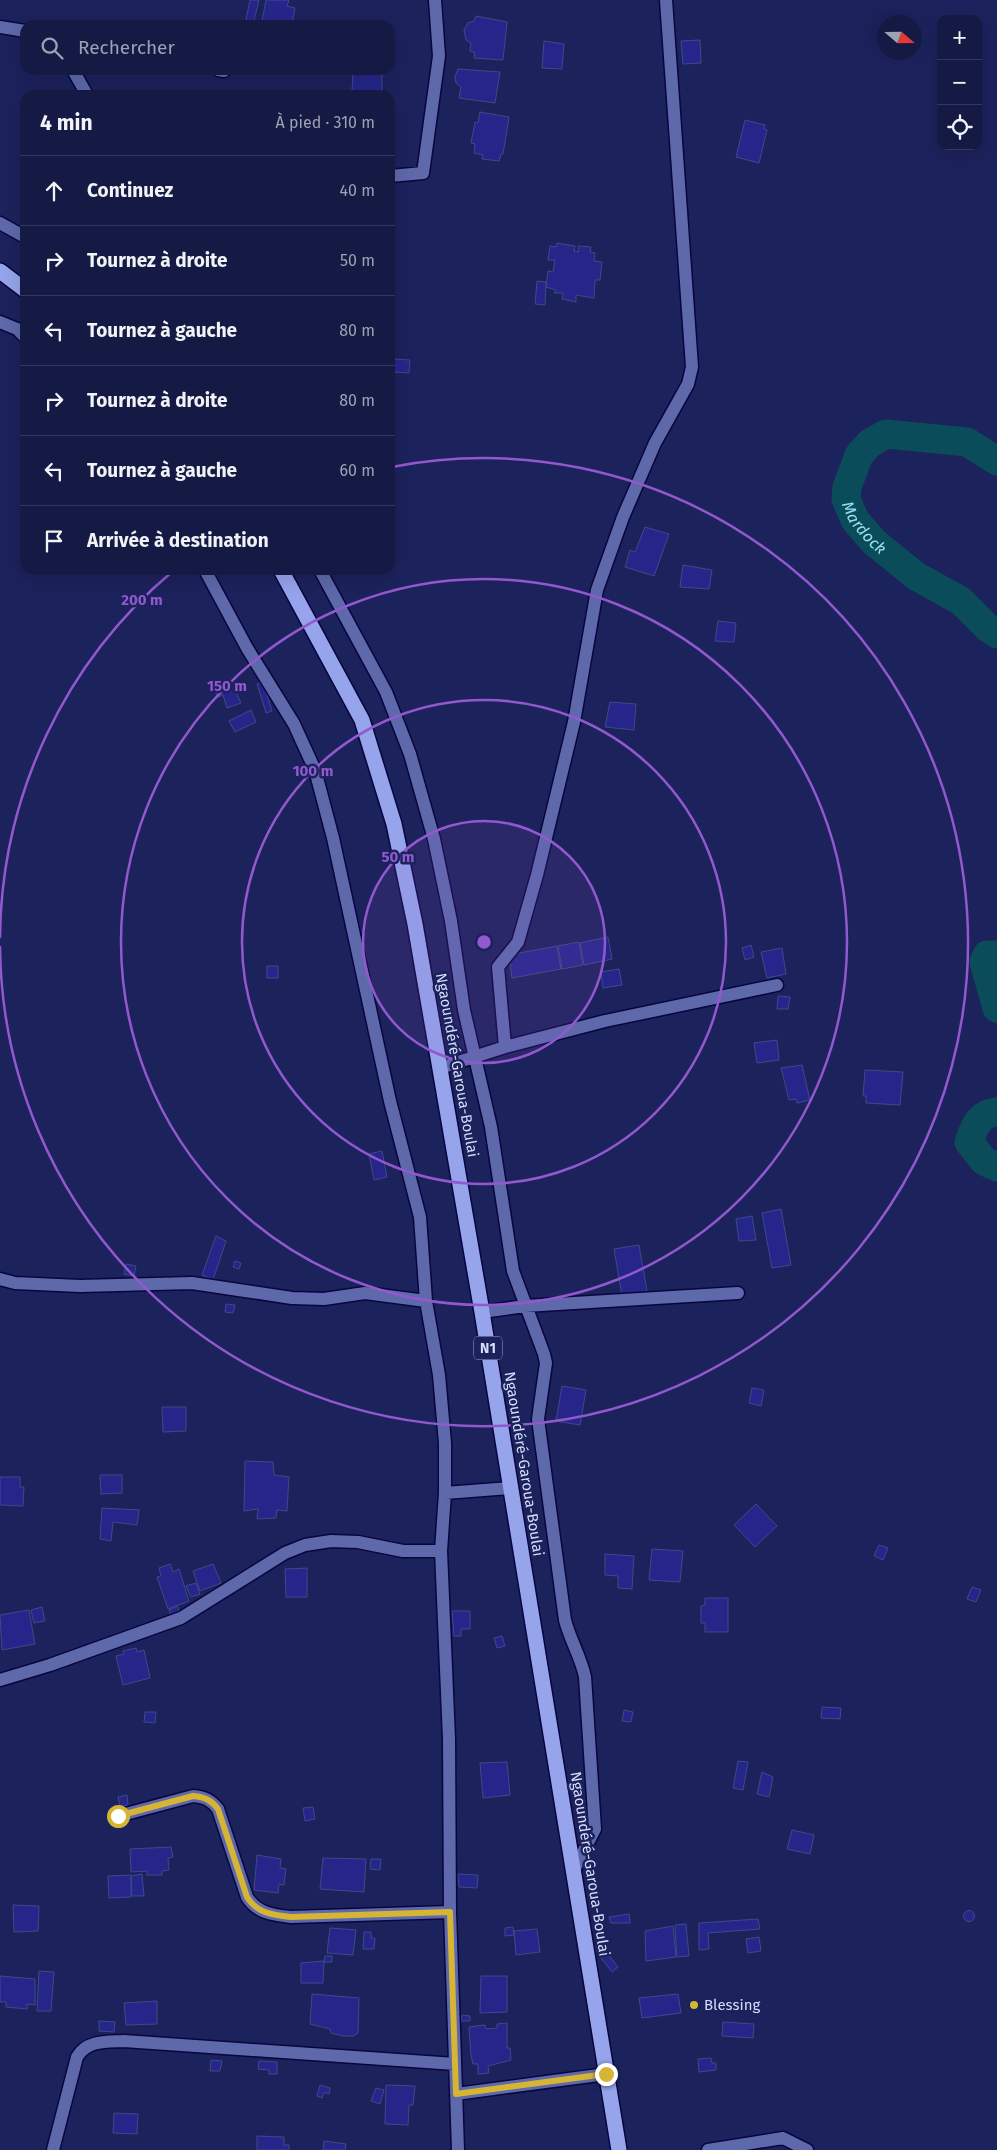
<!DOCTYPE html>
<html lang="fr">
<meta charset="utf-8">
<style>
:root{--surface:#151a45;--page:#222750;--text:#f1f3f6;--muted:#9da1b3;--line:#34385e}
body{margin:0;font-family:"Fira Sans",sans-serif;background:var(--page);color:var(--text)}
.controls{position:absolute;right:15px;top:15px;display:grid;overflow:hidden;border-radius:10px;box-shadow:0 5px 20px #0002}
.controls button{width:45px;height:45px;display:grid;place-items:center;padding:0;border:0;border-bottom:1px solid var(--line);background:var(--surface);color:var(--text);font:25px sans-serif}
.compass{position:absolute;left:877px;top:15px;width:45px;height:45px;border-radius:50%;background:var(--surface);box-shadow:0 5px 20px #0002;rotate:110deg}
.stop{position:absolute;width:15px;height:15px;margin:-11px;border:4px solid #d6b534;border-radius:50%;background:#fff}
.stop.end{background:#d6b534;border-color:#fff;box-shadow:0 1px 5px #0008}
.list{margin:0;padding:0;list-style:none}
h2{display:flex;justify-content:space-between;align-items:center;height:65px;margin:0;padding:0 20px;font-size:21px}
h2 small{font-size:16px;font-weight:400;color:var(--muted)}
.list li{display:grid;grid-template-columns:32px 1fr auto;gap:15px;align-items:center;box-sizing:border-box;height:70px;padding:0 20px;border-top:1px solid var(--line)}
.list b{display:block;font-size:19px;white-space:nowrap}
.list em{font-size:16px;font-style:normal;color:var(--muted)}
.icon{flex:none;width:28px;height:28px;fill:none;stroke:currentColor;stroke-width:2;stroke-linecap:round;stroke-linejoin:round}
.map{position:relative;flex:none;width:997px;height:2150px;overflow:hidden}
.search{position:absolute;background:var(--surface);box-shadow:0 5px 20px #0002;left:20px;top:20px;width:375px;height:55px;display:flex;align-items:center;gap:12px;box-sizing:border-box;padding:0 18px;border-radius:15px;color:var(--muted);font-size:19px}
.panel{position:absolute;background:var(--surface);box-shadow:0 5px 20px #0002;left:20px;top:90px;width:375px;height:485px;border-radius:15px}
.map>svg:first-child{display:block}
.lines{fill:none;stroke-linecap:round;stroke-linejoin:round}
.river{stroke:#0a4c59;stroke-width:29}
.building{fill:#26268a;stroke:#3f4987}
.minor-casing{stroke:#0a053f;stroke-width:15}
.highway-casing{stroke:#0a053f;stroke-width:18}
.minor{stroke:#5d69ab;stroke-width:12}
.highway{stroke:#95a4eb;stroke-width:15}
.route{stroke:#d6b534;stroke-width:6}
.ring{fill:none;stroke:#9258ce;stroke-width:2.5}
.poi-dot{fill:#d6b534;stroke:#1c225c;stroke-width:2}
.labels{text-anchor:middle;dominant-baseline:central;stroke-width:5;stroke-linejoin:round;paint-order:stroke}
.shield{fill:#1c225c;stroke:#9ea6cb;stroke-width:1}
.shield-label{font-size:14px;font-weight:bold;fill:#d6defb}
.street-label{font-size:15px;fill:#d6defb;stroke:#1c225c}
.poi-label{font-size:15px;fill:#d6defb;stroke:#1c225c;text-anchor:start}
.water-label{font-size:16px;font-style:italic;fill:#97e0f1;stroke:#1c225c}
.centre{fill:#9258ce;stroke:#1c225c;stroke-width:2.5}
.ring-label{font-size:15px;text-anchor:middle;font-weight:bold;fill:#9258ce;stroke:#1c225c;stroke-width:5;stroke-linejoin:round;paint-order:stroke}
</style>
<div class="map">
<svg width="997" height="2150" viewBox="0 0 997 2150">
<rect width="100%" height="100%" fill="#1c225c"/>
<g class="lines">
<g class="river">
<path id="s1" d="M997,461L967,442L886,434L870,443L859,455L847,487L846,499L855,520L874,542L916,576L961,601L988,628L997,634"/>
<path d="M997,955H987L984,962L997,1008"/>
<path d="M997,1112C978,1114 975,1126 969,1142L984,1161L997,1167"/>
</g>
</g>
<path class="building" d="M250,0H259L253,25L245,24Z
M266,0H289L287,6L295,8L292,24L274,20L273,24L262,21Z
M476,16L507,22L503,60L474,58L475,53L470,51L471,43L466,40L464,30L468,23L474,21Z
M700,40L701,63L683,64L681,41Z
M544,41L564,44L562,69L542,68Z
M458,69L500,72L495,103L459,98L461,87L456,83L455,77Z
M353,70H375L376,74L380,71L384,72L382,76V95L352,92Z
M480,112L509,117L503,154H501L499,161L482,159L483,155L474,153L475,144L471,143L475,122L478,123Z
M745,120L765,125L764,129L767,130L759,163L736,157Z
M557,243L575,246L574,251L579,252L578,246L591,247L590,252L595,253L594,261L602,262L600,280H595L594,298L576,295V302L562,299L563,293H554L556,290L546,287L548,271L553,272L555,260H548L550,246L556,247Z
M537,281L546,282L545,305L535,304Z
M394,359L410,360L409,373L393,372Z
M645,527L669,534L654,576L625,567L630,550L635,552Z
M683,565L712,570L709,589L680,587Z
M718,621L736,623L734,642L715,641Z
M223,682L226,688L233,685L241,703L227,708L223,695L218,697L213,687Z
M263,682L272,711L266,713L257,684Z
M610,702L636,704L634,730L605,727Z
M251,710L256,722L235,732L229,721Z
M608,937L612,959L584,965L580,943Z
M579,942L583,965L562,969L558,946Z
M751,945L754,957L745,960L742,948Z
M557,946L561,969L512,978L509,955Z
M782,948L786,974L767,978L761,952Z
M267,966H278V978H267Z
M619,969L622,985L603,988L601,972Z
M778,996L790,997L788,1009H777Z
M777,1040L779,1060L757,1063L754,1043Z
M802,1065L810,1100L797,1103L796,1099L789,1100L781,1068Z
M865,1070L903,1072L900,1105L866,1103V1096H863Z
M382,1151L387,1177L374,1180L369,1154Z
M781,1209L791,1265L772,1268L762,1213Z
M752,1216L756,1240L739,1241L736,1219Z
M216,1236L226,1241L213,1280L202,1275Z
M639,1245L647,1291L622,1296L614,1249Z
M235,1261L241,1263L239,1269L233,1267Z
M126,1264L136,1266L134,1276L124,1274Z
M226,1304L235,1305L233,1313L225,1312Z
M562,1386L586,1390L580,1425L556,1421Z
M752,1388L764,1390L761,1406L749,1403Z
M162,1407H186V1431L163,1432Z
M245,1461L273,1462L274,1475L289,1477L287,1511L277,1510L276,1518L257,1519L258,1509L244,1511Z
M100,1475H122V1493L101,1494Z
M0,1477H20V1487H24L23,1506L0,1505Z
M756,1504L777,1526L755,1547L734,1525Z
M102,1508L139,1510L137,1525L113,1522L111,1541L100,1539Z
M879,1545L888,1548L883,1560L874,1556Z
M652,1549L683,1551L680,1582L649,1580Z
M605,1554L634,1556L632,1589L618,1588V1576L605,1575Z
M170,1564L173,1572L179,1569L189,1601L168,1609L157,1577L161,1576L159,1568Z
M213,1564L221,1583L200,1591L193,1571Z
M307,1568V1597H286L285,1569Z
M196,1583L200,1594L191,1597L186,1586Z
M972,1587L981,1590L976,1602L967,1599Z
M705,1598H728V1632H705V1623H701V1606L705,1605Z
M177,1606L179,1611L171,1615L169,1610Z
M42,1607L45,1621L34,1623L31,1610Z
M29,1610L35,1644L2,1650L0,1615Z
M452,1611H470V1629H461V1636H454Z
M502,1636L505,1646L497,1648L494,1638Z
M136,1648L137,1652L144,1650L150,1678L123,1685L116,1656L124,1654L123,1651Z
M822,1707L841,1708L840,1719L821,1718Z
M624,1710L633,1712L631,1722L622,1721Z
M145,1712H156L155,1723L144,1722Z
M738,1761L748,1762L743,1790L733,1788Z
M507,1762L510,1795L483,1798L480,1763Z
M762,1772L773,1777L769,1797L757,1794Z
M127,1795L128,1805L120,1807L118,1797Z
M313,1807L315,1819L305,1821L303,1808Z
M792,1830L814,1835L810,1854L787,1849Z
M171,1847L173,1857L168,1858L169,1870L162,1871V1875H147V1871L131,1872L130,1849Z
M257,1855L281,1859L280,1868L286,1869L284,1885L279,1884L278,1893L254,1890Z
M323,1858L366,1859L364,1892L320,1889Z
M371,1859H381L380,1870L370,1869Z
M142,1874L144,1896H132L131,1876Z
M458,1874L478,1875L477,1888L459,1887Z
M131,1875V1897L109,1898L108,1876Z
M13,1905L39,1906L38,1931L14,1932Z
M963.5 1916a5.5 5.5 0 1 1 11 0a5.5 5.5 0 1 1-11 0Z
M629,1914L630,1923H611L609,1917Z
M758,1919L760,1929L708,1933L709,1949L699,1950V1923Z
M686,1924L689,1956L677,1957L675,1925Z
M673,1926L676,1957L646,1961L645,1931Z
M513,1927L514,1935L505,1936V1928Z
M330,1928L356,1930L353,1955L327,1953Z
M537,1929L540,1952L516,1955L514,1931Z
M364,1932H371V1938H375L374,1949H363Z
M759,1937L761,1951L748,1953L746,1939Z
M599,1943L618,1967L612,1972L593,1948Z
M325,1956H332V1962H324Z
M324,1961L323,1983H301V1963Z
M39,1971L54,1972L51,2011H37Z
M0,1976L35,1979V2005L27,2004V2009L6,2007V2002H0Z
M481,1976H507V2012L480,2013Z
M312,1994L359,1998L358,2033L353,2036H343L331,2033L330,2029L310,2024Z
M678,1994L681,2013L642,2018L639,1998Z
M157,2001V2024L126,2025L124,2003Z
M462,2015L470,2016V2021H461Z
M99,2021L115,2022L114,2032L99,2031Z
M723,2022L754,2024L753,2038L722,2036Z
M507,2023V2048H510L511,2060L488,2066L489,2073L478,2074V2064H473L471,2055L469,2027L485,2025L486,2029L497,2028V2024Z
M711,2058L712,2063H716V2070L699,2072L698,2059Z
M211,2060L222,2061L220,2071H210Z
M259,2061L277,2062V2074H269V2070L258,2069Z
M320,2085L330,2088L329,2094L324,2092L322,2098L317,2096Z
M386,2085L415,2086L413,2105H409L408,2125L385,2124Z
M376,2088L384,2090L380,2104L371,2101Z
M114,2113L138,2114L137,2134L113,2133Z
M257,2136L284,2137V2145H289V2150H257Z
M324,2141L346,2144L345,2150H323Z"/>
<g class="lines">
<defs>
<path id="minor" d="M0,27L25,31
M73,70L87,95
M218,70L224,71
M390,176L423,173L439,56L435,0
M0,223L25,237
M0,322L17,329L25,337
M205,570L247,648L294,724L315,770L333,838L390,1101L420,1217L426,1301L439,1375L445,1443V1493L441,1551L449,1739L450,1912L458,2150
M320,570L386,692L410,754L434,839L451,921L464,1010L491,1127L513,1271L544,1354L546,1363L538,1419L565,1620C570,1640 581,1657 585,1677L595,1829L573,1872
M505,1047L605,1021L777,985
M440,1068L505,1047L498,967L518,942L537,875L574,722L597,590L623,517L655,443L688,384L692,367L666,0
M0,1279L15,1283L80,1286L192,1283L292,1298L324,1299L365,1293L426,1301
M482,1312L525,1306L738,1293
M445,1493L510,1488
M0,1680L50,1665L181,1618L285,1553L305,1545L331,1541L358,1542L403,1551H441
M118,1816L193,1796C205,1797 211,1800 218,1809L247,1897C257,1913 272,1915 291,1917L450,1912
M456,2094L606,2074
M53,2150L77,2057C87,2040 106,2042 124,2041L455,2064
M708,2150L783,2138L807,2150"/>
<path id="highway" d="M0,271L25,290
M281,570L362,720L394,824L415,924L482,1312L619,2150"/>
</defs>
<use href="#minor" class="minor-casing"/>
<use href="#highway" class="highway-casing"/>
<use href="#minor" class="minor"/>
<use href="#highway" class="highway"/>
</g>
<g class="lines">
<path class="route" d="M118,1816L193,1796C205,1797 211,1800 218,1809L247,1897C257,1913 272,1915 291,1917L450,1912L456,2094L606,2074"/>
</g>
<circle cx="484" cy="942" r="121" fill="#9258ce" fill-opacity=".12"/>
<g class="ring">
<circle cx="484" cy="942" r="121"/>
<circle cx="484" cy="942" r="242"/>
<circle cx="484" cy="942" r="363"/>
<path d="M0 938A484 484 0 0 1 173 571M392 467A484 484 0 1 1 0 946"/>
</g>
<circle class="poi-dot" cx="694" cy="2005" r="5"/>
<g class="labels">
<rect class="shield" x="474" y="1336.5" width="28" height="23" rx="4"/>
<g class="shield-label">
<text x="488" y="1348">N1</text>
</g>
<g class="street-label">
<text transform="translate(457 1065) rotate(80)">Ngaoundéré-Garoua-Boulai</text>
<text transform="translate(524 1464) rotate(81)">Ngaoundéré-Garoua-Boulai</text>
<text transform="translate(590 1864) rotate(81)">Ngaoundéré-Garoua-Boulai</text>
</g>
<g class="poi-label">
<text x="704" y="2005">Blessing</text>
</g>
<g class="water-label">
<text stroke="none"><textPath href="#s1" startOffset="232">Mardock</textPath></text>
</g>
</g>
<circle cx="484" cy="942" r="8" class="centre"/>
<g class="ring-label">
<text x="142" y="605">200 m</text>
<text x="227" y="691">150 m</text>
<text x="313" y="776">100 m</text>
<text x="398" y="862">50 m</text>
</g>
</svg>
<div class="controls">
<button>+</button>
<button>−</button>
<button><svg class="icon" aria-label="locate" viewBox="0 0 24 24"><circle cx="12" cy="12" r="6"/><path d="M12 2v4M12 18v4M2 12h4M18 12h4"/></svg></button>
</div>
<svg class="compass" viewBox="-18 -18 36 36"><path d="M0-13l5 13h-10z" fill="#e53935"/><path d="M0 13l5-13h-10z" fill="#9da1b3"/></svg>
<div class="stop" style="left:118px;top:1816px"></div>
<div class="stop end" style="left:606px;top:2074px"></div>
<div class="search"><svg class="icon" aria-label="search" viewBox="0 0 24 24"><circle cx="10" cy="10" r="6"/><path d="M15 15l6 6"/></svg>Rechercher</div>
<section class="panel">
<h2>4 min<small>À pied · 310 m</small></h2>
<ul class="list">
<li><svg class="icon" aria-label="ahead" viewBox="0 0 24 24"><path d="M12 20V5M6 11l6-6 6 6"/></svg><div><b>Continuez</b></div><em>40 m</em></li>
<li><svg class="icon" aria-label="right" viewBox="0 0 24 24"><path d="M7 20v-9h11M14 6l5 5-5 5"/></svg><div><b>Tournez à droite</b></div><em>50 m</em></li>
<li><svg class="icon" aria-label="left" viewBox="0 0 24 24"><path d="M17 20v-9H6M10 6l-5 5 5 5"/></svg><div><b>Tournez à gauche</b></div><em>80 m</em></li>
<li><svg class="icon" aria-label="right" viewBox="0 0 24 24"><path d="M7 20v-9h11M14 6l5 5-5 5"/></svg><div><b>Tournez à droite</b></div><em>80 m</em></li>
<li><svg class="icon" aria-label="left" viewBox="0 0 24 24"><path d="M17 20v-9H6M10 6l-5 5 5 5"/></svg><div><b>Tournez à gauche</b></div><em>60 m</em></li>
<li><svg class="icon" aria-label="arrive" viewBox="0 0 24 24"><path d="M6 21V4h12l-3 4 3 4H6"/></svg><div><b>Arrivée à destination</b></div></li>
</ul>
</section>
</div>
